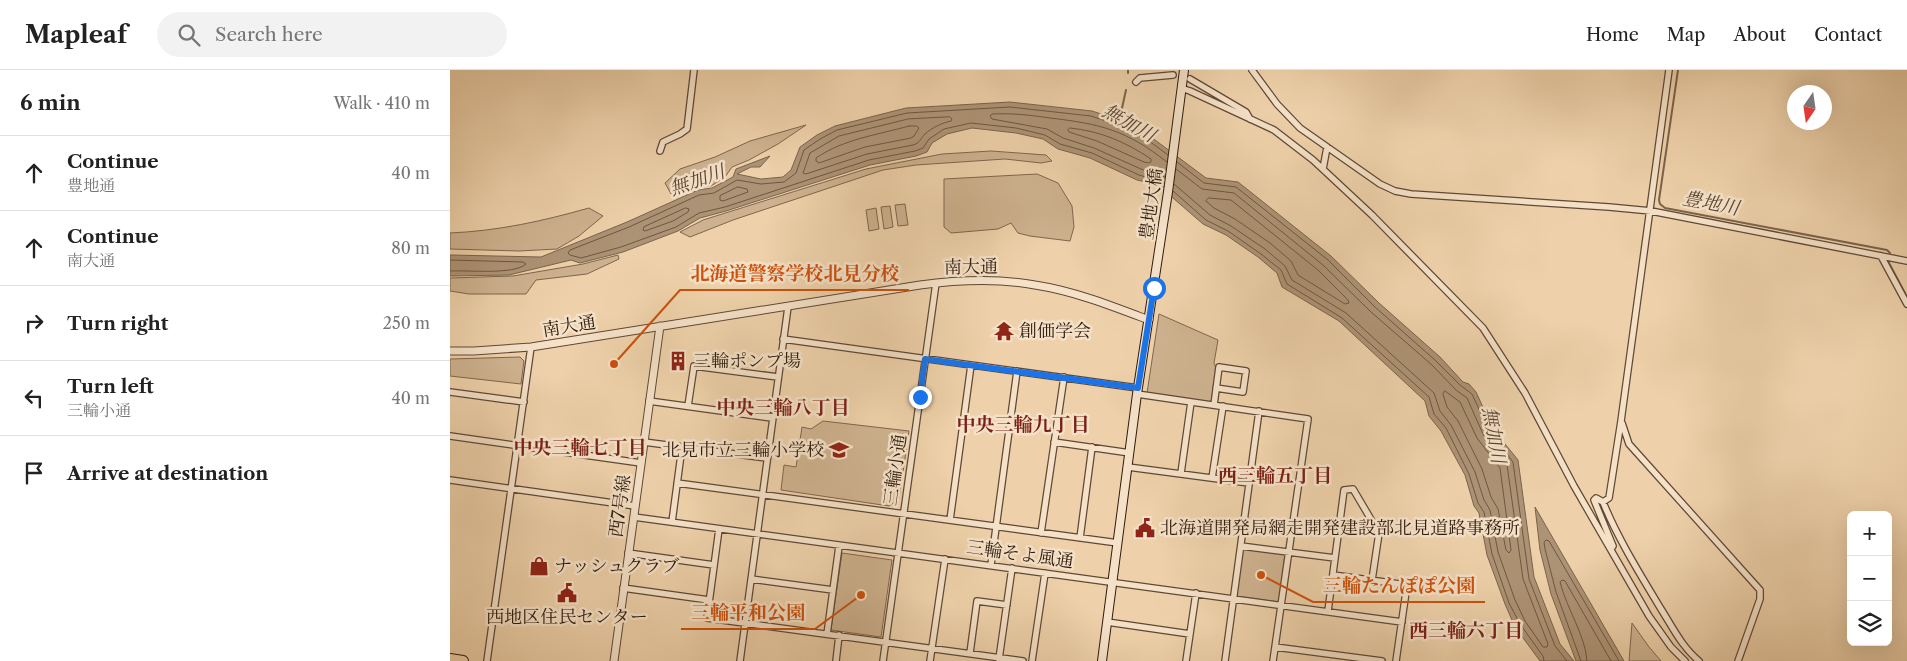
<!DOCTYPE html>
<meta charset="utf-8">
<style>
:root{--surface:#fff;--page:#f2f2f2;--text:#222;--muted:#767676;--line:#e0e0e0}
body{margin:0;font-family:"Libre Caslon Text","Noto Serif JP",serif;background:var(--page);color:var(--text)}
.controls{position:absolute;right:15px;bottom:15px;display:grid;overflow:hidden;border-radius:8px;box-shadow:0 5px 20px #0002}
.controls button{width:45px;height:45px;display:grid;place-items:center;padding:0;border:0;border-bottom:1px solid var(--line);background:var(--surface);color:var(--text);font:25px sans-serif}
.compass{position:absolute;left:1337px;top:15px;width:45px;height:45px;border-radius:50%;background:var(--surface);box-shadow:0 5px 20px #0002;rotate:193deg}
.stop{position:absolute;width:15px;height:15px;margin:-11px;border:4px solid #1a73e8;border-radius:50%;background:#fff}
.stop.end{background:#1a73e8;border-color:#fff;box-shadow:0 1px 5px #0008}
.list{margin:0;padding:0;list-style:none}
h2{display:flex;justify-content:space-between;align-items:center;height:65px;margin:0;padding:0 20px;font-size:21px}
h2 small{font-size:16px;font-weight:400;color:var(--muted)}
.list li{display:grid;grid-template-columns:32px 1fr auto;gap:15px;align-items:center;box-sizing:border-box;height:75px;padding:0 20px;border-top:1px solid var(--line)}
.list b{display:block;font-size:19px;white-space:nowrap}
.list p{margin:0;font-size:16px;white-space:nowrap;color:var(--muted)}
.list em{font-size:16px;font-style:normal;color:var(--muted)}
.icon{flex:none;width:28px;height:28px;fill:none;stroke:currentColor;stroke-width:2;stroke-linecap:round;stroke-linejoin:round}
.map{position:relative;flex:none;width:1457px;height:591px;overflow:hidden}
header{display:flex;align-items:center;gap:30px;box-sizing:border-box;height:70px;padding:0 25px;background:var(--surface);border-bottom:1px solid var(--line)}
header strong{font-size:24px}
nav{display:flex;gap:28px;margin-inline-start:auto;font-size:18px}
.search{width:350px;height:45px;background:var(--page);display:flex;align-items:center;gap:12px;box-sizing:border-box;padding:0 18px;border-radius:28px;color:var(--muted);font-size:19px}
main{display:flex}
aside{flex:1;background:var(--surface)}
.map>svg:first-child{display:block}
.green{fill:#ceb28f;stroke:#7f664e}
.water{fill:#ad9375;stroke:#7b634b}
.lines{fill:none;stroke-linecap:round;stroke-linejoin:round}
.shore{stroke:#6e5741;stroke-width:1}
.stream{stroke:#7b634b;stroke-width:2}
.minor-casing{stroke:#604834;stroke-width:8}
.tertiary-casing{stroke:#604834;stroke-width:9}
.secondary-casing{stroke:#301b0d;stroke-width:10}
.trunk-casing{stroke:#301b0d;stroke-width:12}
.minor{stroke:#f4e1c8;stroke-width:5.5}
.tertiary{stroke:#f4e1c8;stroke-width:7}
.secondary{stroke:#f4e1c8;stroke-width:8}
.trunk{stroke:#eed1aa;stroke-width:10}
.route{stroke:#1a73e8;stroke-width:6}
.labels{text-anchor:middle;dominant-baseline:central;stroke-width:5;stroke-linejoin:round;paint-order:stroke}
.street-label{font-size:18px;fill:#301b0d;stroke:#f4e1c8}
.poi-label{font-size:18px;fill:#301b0d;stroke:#f4e1c8;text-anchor:start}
.water-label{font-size:19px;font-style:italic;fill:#5c4531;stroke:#f4e1c8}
.neighbourhood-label{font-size:19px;font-weight:bold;fill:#7a1f14;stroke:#f4e1c8}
.leader{fill:none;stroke:#cc500c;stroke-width:2}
.callout-dot{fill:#cc500c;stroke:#f4e1c8;stroke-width:2}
.callout-label{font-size:19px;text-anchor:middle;font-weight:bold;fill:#cc500c;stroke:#f4e1c8;stroke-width:5;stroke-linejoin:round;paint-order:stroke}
</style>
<header>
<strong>Mapleaf</strong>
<div class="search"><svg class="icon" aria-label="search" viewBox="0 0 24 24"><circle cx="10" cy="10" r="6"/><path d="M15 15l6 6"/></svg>Search here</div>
<nav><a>Home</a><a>Map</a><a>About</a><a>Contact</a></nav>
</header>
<main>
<aside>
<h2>6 min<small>Walk · 410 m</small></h2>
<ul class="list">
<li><svg class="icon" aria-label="ahead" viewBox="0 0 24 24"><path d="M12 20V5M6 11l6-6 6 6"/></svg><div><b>Continue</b><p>豊地通</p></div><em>40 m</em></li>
<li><svg class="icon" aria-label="ahead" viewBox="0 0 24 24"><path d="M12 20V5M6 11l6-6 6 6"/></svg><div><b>Continue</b><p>南大通</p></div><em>80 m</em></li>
<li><svg class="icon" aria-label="right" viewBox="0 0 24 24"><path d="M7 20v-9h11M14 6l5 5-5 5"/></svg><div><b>Turn right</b></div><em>250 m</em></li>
<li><svg class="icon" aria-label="left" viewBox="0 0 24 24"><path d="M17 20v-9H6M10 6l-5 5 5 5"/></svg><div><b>Turn left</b><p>三輪小通</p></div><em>40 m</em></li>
<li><svg class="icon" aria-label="arrive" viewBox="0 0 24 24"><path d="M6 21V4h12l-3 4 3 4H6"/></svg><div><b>Arrive at destination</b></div></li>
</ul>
</aside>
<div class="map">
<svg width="1457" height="591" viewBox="0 0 1457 591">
<rect width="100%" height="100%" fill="#eed1aa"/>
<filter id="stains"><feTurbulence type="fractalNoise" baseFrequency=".004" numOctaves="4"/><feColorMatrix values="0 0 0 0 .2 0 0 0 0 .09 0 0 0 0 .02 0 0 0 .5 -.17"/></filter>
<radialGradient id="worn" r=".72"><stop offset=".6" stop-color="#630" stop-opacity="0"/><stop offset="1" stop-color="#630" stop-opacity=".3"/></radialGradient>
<path class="green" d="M356,55L328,74L299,90L282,97L275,107L261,116L244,118L221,124L215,113L230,99L265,87L300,71Z
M541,81L596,85L602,91L591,93L555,89L466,95L433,100L283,150L240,167L230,162L253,150L416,99L492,84Z
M587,104L608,113L622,136L624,157L620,171L580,166L568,163L561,153L548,159L501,163L494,157V109Z
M455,134L458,155L448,156L445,135Z
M440,136L443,157L434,159L431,137Z
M139,138L153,146L129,166L107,179L69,181L0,179V163C48,161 93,151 139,138Z
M426,138L429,159L419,161L416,140Z
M168,185L169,189L137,204L86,210L76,224H19L0,221V208L63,206L133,194Z
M709,244L768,270L764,293L766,298L762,332L697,323Z
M70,287L74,291L71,314L0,306V289Z
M373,351L459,361L449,429L439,436L331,420L334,395L346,397L352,357L361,359Z
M793,479L835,484L829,532L786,526Z
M392,483L442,490L431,567L381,560Z
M1182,553L1199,577L1211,591H1179Z"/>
<path class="water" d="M560,32L642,41L670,50L697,64L756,108L788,112L881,186L929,233L990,287L1013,312L1019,314L1026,322L1043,359L1068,390L1084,507L1110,574L1124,591H1090L1065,557L1055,534L1037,485L1029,443L1024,436L1015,405L991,361L979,346L975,331L889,251L832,217L827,203L808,187L776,165L753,154L708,115L687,110L640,88L608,79L593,69L566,63L522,58L497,64L482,73L477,82L466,86L420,95L276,141L250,148L228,161L173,182L130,193L121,190L59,205L0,206V185L91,187L177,152L248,120L262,118L283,107L286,99L320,86L310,97H301L287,104L311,109L333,107L341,100L350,77L367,65L385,56L456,38Z
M1085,437L1174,591H1126L1101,524L1090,480Z"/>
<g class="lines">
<path class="shore" d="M500,47L502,49L501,51C492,53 483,57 475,64C470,69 470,73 463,75L417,84L356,104L353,103L360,83L389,66L458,49Z
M459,56H467L469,58L464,66L461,68L415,77L369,93L366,91V88C394,69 427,65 459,56Z
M620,58C650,61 676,72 701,89V92L699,93L694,92L647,71L619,62L618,60Z
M727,92L754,113L786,117L878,190L925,237L986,291L1010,315L1022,324L1039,361L1063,392L1079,509L1105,576L1117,591
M715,107L691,99L644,78L613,68L597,59L542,49L540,46L542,44C562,43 580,45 600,48C651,54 676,60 717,92
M714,114L709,111L689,105L642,83L610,74L595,65L566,58L521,53L494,59L479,69L473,78L465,81L419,90L275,137L249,143L226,157L171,177L131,188L120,185L118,183L120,180L179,157L249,125L264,123L287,110L311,114L334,112L346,103L354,80L370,69L387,60L457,43L560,37L641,46L668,55L695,68L718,85
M724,114L760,145L781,156L815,179L835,196L842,210L896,243L984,323L990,341L1001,355L1025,402L1034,430L1040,440L1048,482L1065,530L1075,551L1093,577H1097L1098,574L1073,509L1057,395L1033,364L1017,328L1006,320L982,295L921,242L873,195L784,123L752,119L726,99
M288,117L297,119L298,122L273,131L270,130V126Z
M723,121L756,150L778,161L811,184L831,200L837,214L892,248L979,327L984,344L996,358L1019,404L1028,433L1034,442L1042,484L1059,533L1070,554L1093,586L1094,591
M759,128L781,130L868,200L898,230L899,233L895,234L848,205L841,191L820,173L785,149L764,138L756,131Z
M236,138L239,139L238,142L223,151L195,161L193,160L194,157Z
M0,190L73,192L76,194C64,205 18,200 0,201
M995,321L1010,332L1027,368L1050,398L1061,480L1059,483L1056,480L1048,439L1041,427L1032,399L1008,351L997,337L993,324Z
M1131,591L1106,522L1095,479L1094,472L1096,470L1099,471L1169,591
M1137,591C1136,567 1116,537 1110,512L1112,510L1115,511L1161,591"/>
<path class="stream" d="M1228,0L1209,130L1210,134L1215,138L1437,180L1440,183
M678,3V0
M669,52L676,20
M1439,193L1457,227"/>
<defs>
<path id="minor" d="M802,0L827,34L850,58L930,114L945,121L961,124L1159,137L1201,141L1457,191
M740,9L796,42L800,49
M686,12L690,8L723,5
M731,18L740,21L824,60L863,90L922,145L1033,258L1075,323L1124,416L1199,546L1221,577L1235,591
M210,81L213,72L230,64L237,59L244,0
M873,99L877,77
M1431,186L1457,234
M333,269L688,318
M0,322L74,332
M687,324L858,349L823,591
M199,331L322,348
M764,335L769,297L796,301L793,322L766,318
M238,336L244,296L328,307
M1172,353L1179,374L1310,520V529L1288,591
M0,366L191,393
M194,372L316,388
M604,372L680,383
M678,397L799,413
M731,403L741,332
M762,408L773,336
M0,410L185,436
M227,413L668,473
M1153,432C1168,469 1190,504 1211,539C1223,558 1232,577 1249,591
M184,447L952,552
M500,450L521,295
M222,452L232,377
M269,459L257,548L573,591
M591,463L614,307
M630,468L642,377
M791,476L885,488
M1161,479L1163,476L1144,430L1146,428L1153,432L1159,428L1171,351L1219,0
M178,483L264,495
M541,495L567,301
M883,505L957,515L946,591
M301,509L383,520
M173,518L259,530
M878,541L894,420L903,419L929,463L922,510
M657,552L740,564
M377,564L389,476
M825,577L932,591
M520,583L527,531L557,535
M549,589L562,498
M37,591L81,277
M290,591L338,237
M386,591L389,565
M433,591L486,213
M480,591L495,489
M582,591L595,503
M736,591L746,523
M775,591L809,341"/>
<path id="tertiary" d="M0,281H24L81,277L470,215C508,210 547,208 585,215C624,221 662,236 699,250
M164,591L210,256"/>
<path id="secondary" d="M652,591L687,324L718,122L734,0"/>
<path id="trunk" d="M0,589L13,591"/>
</defs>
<use href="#minor" class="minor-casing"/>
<use href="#tertiary" class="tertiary-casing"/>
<use href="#secondary" class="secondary-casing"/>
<use href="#trunk" class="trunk-casing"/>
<use href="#minor" class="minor"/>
<use href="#tertiary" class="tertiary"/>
<use href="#secondary" class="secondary"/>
<use href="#trunk" class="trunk"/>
</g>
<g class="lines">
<path class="route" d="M470,327L475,289L688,318L704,218"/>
</g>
<defs>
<symbol id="temple-bare" viewBox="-9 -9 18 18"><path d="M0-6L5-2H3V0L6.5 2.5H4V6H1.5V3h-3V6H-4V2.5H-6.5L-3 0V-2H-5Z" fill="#8f2418" stroke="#f4e1c8" stroke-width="2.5" paint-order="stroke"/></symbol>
<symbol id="building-bare" viewBox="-9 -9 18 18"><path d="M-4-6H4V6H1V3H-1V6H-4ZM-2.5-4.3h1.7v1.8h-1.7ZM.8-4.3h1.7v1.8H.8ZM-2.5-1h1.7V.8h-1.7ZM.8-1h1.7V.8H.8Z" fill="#8f2418" stroke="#f4e1c8" stroke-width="2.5" paint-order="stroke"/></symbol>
<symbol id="school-bare" viewBox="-9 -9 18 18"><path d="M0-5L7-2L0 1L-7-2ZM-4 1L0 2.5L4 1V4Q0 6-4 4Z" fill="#8f2418" stroke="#f4e1c8" stroke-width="2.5" paint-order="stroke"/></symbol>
<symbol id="civic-bare" viewBox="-9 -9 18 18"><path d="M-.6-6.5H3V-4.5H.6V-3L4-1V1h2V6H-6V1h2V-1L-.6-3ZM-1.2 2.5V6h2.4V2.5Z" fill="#8f2418" stroke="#f4e1c8" stroke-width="2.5" paint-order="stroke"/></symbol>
<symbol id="shop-bare" viewBox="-9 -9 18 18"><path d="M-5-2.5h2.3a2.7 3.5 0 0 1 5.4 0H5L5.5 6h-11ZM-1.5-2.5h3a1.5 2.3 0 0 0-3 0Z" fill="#8f2418" stroke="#f4e1c8" stroke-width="2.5" paint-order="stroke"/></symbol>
</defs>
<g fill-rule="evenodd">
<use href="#temple-bare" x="540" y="247" width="28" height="28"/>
<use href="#building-bare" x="214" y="277" width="28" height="28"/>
<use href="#school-bare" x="375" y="366" width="28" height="28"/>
<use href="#civic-bare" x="681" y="444" width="28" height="28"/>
<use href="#shop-bare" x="75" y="482" width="28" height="28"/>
<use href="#civic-bare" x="103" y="509" width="28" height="28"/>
</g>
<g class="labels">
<g class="street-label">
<text transform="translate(701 134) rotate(-82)">豊地大橋</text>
<text transform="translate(521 197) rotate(-1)">南大通</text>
<text transform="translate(119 256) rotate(-9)">南大通</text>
<text transform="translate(445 400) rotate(-82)">三輪小通</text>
<text transform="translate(170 436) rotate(-82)">西7号線</text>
<text transform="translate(570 484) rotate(8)">三輪そよ風通</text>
</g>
<g class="poi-label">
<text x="569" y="261">創価学会</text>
<text x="243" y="291">三輪ポンプ場</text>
<text x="374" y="380" text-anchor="end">北見市立三輪小学校</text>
<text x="710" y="458">北海道開発局網走開発建設部北見道路事務所</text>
<text x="104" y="496">ナッシュクラブ</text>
<text x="117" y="547" text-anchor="middle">西地区住民センター</text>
</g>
<g class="water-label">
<text transform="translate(679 53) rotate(29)">無加川</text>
<text transform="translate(247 110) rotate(-19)">無加川</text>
<text transform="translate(1261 133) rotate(11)">豊地川</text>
<text transform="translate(1044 365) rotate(80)">無加川</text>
</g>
<g class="neighbourhood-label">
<text x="333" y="337">中央三輪八丁目</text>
<text x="573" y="354">中央三輪九丁目</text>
<text x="130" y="377">中央三輪七丁目</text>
<text x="825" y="405">西三輪五丁目</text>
<text x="1016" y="560">西三輪六丁目</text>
</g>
</g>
<path class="leader" d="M164 294L230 220H459M811 505L863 532H1035M411 525L365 559H231"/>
<g class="callout-dot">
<circle cx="164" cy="294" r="5"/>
<circle cx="811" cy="505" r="5"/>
<circle cx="411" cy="525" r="5"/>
</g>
<g class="callout-label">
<text x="345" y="210">北海道警察学校北見分校</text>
<text x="949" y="522">三輪たんぽぽ公園</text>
<text x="298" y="549">三輪平和公園</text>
</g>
<rect width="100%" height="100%" filter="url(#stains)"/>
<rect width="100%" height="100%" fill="url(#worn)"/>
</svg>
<div class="controls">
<button>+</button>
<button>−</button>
<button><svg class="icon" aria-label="layers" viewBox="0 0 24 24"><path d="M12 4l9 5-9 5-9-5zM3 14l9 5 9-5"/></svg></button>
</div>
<svg class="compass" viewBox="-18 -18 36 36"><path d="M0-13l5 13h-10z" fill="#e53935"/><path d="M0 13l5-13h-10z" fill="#767676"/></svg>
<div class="stop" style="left:704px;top:218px"></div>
<div class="stop end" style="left:470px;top:327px"></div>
</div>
</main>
